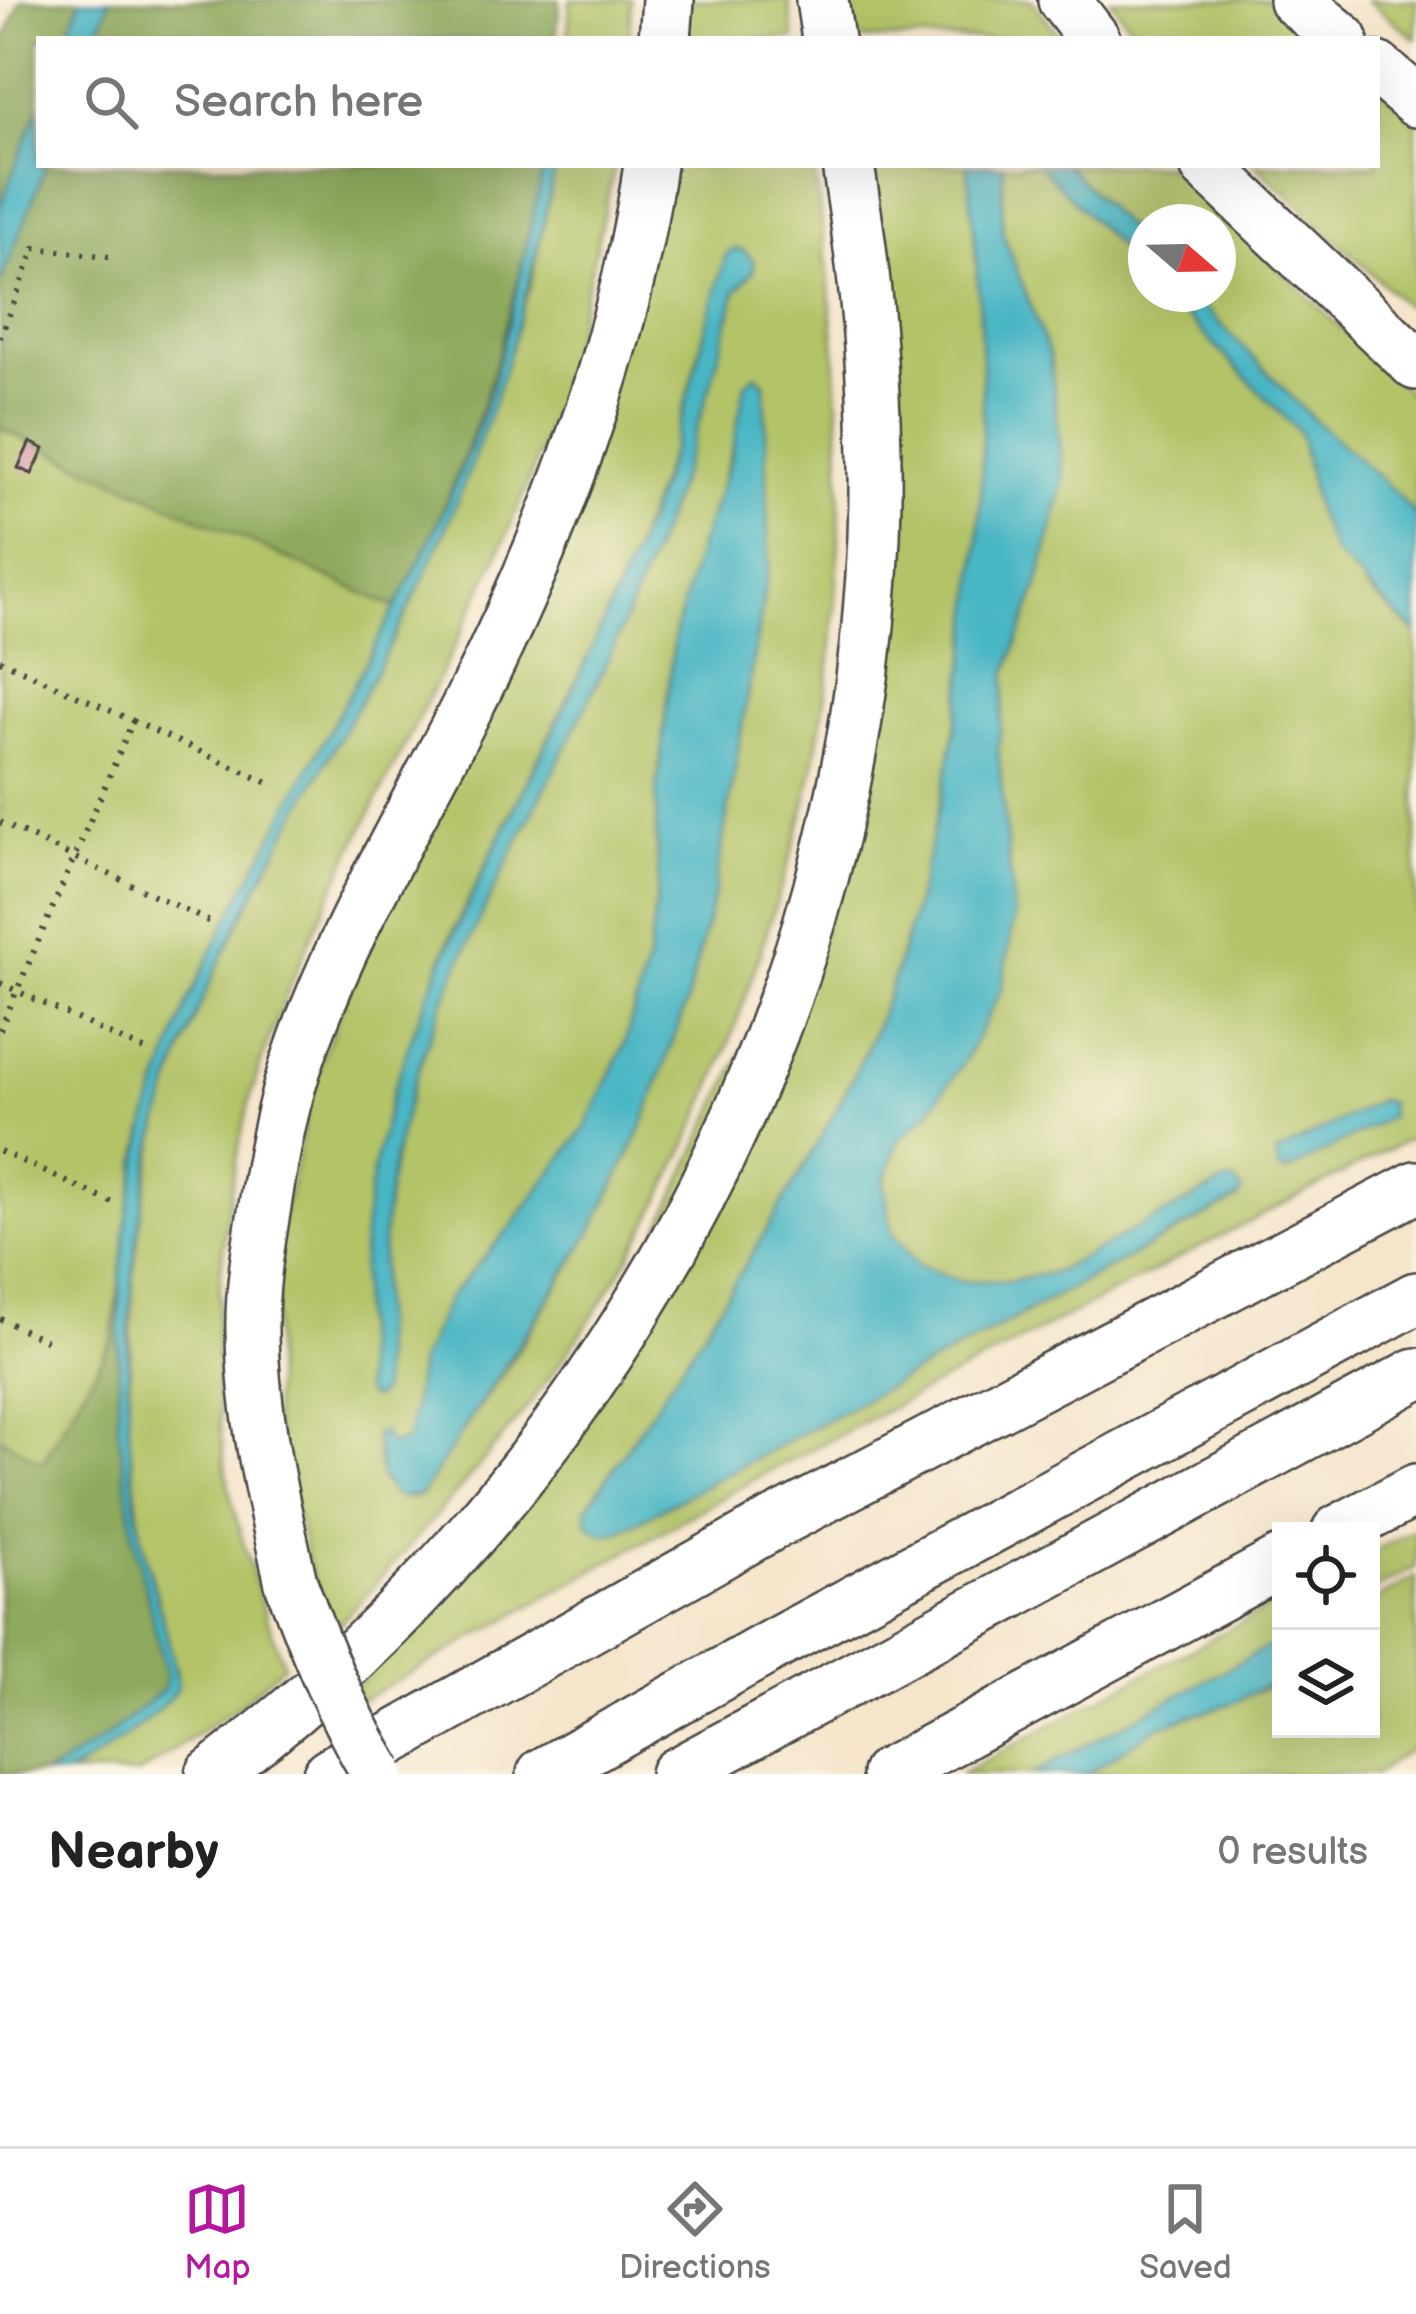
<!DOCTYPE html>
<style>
:root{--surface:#fff;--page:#f6f6f6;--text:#222;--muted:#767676;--line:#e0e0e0;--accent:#b5179e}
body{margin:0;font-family:"Balsamiq Sans",sans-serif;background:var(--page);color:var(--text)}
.controls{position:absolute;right:36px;bottom:36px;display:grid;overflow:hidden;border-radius:0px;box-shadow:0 12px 48px #0002}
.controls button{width:108px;height:108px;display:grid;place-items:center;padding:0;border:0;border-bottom:3px solid var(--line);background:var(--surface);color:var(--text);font:60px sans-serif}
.compass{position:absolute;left:1128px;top:204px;width:108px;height:108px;border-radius:50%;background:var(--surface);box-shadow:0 12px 48px #0002;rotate:110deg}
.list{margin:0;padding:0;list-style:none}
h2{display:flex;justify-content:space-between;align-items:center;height:156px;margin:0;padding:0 48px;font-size:51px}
h2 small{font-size:39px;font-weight:400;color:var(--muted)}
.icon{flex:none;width:66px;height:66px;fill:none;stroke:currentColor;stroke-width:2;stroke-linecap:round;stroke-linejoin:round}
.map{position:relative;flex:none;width:1416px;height:1774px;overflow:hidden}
.search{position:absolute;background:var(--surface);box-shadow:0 12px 48px #0002;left:36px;right:36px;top:36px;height:132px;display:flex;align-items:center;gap:30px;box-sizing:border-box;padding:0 42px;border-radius:0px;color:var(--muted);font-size:45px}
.sheet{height:372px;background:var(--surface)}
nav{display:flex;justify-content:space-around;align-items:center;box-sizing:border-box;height:168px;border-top:3px solid var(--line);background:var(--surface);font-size:33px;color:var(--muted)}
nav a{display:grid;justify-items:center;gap:6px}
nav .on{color:var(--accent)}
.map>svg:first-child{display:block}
.green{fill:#b2c367;stroke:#6e7749;stroke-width:3;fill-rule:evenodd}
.forest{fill:#8da95c;stroke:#5c6a44;stroke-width:3}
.water{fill:#49b6c4;stroke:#3a7078;stroke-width:3}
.building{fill:#d897ac}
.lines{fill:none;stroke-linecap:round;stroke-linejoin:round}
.highway-casing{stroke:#494743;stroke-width:56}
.path{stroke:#494743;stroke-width:6;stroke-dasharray:3 9;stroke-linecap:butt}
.highway{stroke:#fff;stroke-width:51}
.highway-bridge-casing{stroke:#494743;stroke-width:56;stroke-linecap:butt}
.highway-bridge{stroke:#fff;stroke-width:51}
</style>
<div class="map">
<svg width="1416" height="1774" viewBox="0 0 1416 1774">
<rect width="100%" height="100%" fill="#fcf5e5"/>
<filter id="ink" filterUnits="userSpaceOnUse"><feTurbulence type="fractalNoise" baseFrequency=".00833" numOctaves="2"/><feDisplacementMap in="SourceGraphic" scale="24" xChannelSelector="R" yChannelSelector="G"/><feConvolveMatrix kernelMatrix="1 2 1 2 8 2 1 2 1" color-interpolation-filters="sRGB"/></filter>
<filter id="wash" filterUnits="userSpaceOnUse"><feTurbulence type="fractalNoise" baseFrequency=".004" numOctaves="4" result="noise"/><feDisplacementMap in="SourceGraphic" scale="48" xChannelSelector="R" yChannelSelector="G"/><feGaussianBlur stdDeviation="2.7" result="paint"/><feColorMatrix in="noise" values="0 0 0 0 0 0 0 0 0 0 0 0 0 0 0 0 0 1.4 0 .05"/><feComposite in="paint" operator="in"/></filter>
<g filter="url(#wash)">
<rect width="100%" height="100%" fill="#f5e5cb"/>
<path class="green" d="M570,0H631L629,39H568Z
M688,0H788L794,39H684Z
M841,0H1032L1062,39H847Z
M1110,0H1274L1321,39H1141Z
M1367,0H1416V39Z
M1377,85L1416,117V315L1256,165H1377Z
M556,165H615C588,283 563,401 516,513C440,693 334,861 267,1045C222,1168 201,1373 232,1501C246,1556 264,1612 284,1665L237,1707L139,1774H65L110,1747L177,1674L141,1536L128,1427L133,1281L141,1210L162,1111L199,1002L311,783L405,615L530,287Z
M671,165H813C846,373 854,589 807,797C795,849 776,901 760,953C722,1073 671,1193 603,1300C527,1420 428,1524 334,1630L310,1571L273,1417L275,1250L317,1071ZM734,249L744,251L753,260V272L736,291C705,415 663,535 611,652C534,825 423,991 390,1180C379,1250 379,1319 382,1389L362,1253L372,1175L392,1094L449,939L593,646L630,560L673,446L726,255ZM763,378L769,564L714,894L686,1004L641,1130L592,1231L505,1371L414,1498L397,1497L381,1479L375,1434L383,1432L386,1441L397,1446L408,1439L449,1297L511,1227L585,1128L624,1046L648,960L658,886L656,798L675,632L740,423Z
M866,165H967C995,396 987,616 931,842C916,906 898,973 873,1033C845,1100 806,1164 769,1226C711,1322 650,1415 587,1508L616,1533L1238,1199L1242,1192L1226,1181L1053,1273L1009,1281H960L917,1265L891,1231L884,1183L898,1140L929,1112L966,1058L1002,989L1014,917L998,750L1006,674L1037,589L1064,480L1050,357L1002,231L1003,165H1039L1146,275V294H1165L1300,433L1317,513L1370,592L1416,633V1135L762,1475L361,1701L353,1688C419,1628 478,1561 535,1492L860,802ZM1380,1100L1389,1103V1117L1286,1172L1278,1169L1277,1154Z
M1066,165H1171L1416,400V516L1395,492L1311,417L1191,294H1218V222H1146V248Z
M0,428L396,608L189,999L150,1110L137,1163L112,1341L41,1464L0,1437Z
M1416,1529V1567L1371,1591V1552Z
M1416,1577V1745L1375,1774H1087L1159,1726L1265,1689L1281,1677V1729H1371V1603Z
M1281,1601V1640L1032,1774H960Z"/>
<path class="forest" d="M21,0H81L65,39H39V107L0,207V51Z
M110,0H560L556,39H95Z
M46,165H544C511,325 473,462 396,608L0,428V284Z
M120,1279L118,1425L134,1540L166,1675L164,1689L105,1738L46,1774H0V1437L42,1463L112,1341Z"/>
<path class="water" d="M81,0H110L95,39H65Z
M39,107V165H46L0,284V207Z
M544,165H556C522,328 482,460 408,610C310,807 173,988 141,1211C125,1318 122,1429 141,1536C151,1586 170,1635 178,1685C170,1707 89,1767 66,1774C64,1774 48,1774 46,1774L105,1738L164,1689L166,1675L134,1540L118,1425L120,1279L128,1209L150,1110L189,999L227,921L424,554C448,501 473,447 490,391C513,316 528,241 544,165Z
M967,165H1003L1002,231L1050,357L1064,480L1037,589L1006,674L998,750L1014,916L1002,989L966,1058L929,1112L898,1141L884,1183L891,1231L917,1265L960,1281H1009L1053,1273L1227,1181L1236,1182L1242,1192L1238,1198L616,1533L603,1534L588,1524L586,1509C650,1415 711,1322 769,1226C806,1164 845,1100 873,1034C898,973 916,906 931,842C987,616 995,396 967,165Z
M1039,165H1066L1146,248V275Z
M734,249L744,251L753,260V272L736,291C705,415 663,535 611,652C534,825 423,991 390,1180C379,1250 379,1319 382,1390L376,1397H369L364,1391C359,1318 358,1244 373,1172C411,982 517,818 594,643C624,577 654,509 675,440C694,379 707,316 726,255Z
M1165,294H1191L1311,417L1395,492L1416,516V633L1333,552L1317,513L1300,433Z
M756,374L765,384L769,564L714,894L686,1004L641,1130L592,1231L421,1495L397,1497L381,1479L375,1434L383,1432L386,1441L393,1445L408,1439L419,1363L449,1297L511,1227L585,1128L624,1046L648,960L658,886L656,798L675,632L700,543L731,459L745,384Z
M1380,1100L1389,1103L1390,1117L1286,1172L1278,1169L1276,1154Z
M1281,1640V1677L1233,1703L1159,1726L1087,1774H1032Z"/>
<g id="blocks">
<path class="building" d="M30,442L44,449L32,474L18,468Z"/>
</g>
</g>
<g filter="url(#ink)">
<use href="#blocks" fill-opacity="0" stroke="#494743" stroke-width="3"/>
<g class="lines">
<defs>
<path id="highway" d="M822,0L828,39
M1064,0L1094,39
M1295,0L1342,39
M665,39L668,0
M1377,68L1416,101
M1206,165L1416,364
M1338,1531L1416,1490
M291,1583C273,1501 253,1418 252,1333C251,1291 258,1248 265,1206C272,1159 281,1110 296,1065C338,938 408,824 468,705C553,536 623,353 650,165
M212,1774C590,1494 842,1048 872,576C881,439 870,300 848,165
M329,1774L771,1525L1416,1187
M543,1774L777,1643L1416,1298
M676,1774L1416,1374
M888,1774L1281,1562"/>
</defs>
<use href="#highway" class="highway-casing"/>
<path class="path" d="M0,338L35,248L117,258
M0,660L133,721L0,1030
M133,721L275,786
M0,822L212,923
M0,983L152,1054
M0,1151L117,1205
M0,1319L47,1341"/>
<use href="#highway" class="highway"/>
<defs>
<path id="highway-bridge" d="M291,1583C316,1649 342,1714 378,1774"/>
</defs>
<use href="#highway-bridge" class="highway-bridge-casing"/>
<use href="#highway-bridge" class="highway-bridge"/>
</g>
</g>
</svg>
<div class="controls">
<button><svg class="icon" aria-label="locate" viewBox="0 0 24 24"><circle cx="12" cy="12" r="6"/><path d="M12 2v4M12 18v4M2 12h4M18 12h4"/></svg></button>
<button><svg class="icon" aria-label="layers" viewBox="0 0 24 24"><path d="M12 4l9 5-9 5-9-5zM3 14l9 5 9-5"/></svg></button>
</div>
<svg class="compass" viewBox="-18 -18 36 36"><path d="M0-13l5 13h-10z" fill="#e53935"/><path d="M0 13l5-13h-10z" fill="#767676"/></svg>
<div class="search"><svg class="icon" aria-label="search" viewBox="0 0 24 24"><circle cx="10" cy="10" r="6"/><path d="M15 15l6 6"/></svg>Search here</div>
</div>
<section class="sheet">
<h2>Nearby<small>0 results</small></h2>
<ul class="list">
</ul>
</section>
<nav>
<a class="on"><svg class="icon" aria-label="map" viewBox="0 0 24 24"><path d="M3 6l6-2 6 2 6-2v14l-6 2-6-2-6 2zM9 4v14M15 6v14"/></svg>Map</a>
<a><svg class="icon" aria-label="directions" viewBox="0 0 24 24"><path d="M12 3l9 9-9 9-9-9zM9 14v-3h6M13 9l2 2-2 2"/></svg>Directions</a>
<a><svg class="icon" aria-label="saved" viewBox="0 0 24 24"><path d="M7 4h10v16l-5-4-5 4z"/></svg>Saved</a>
</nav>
